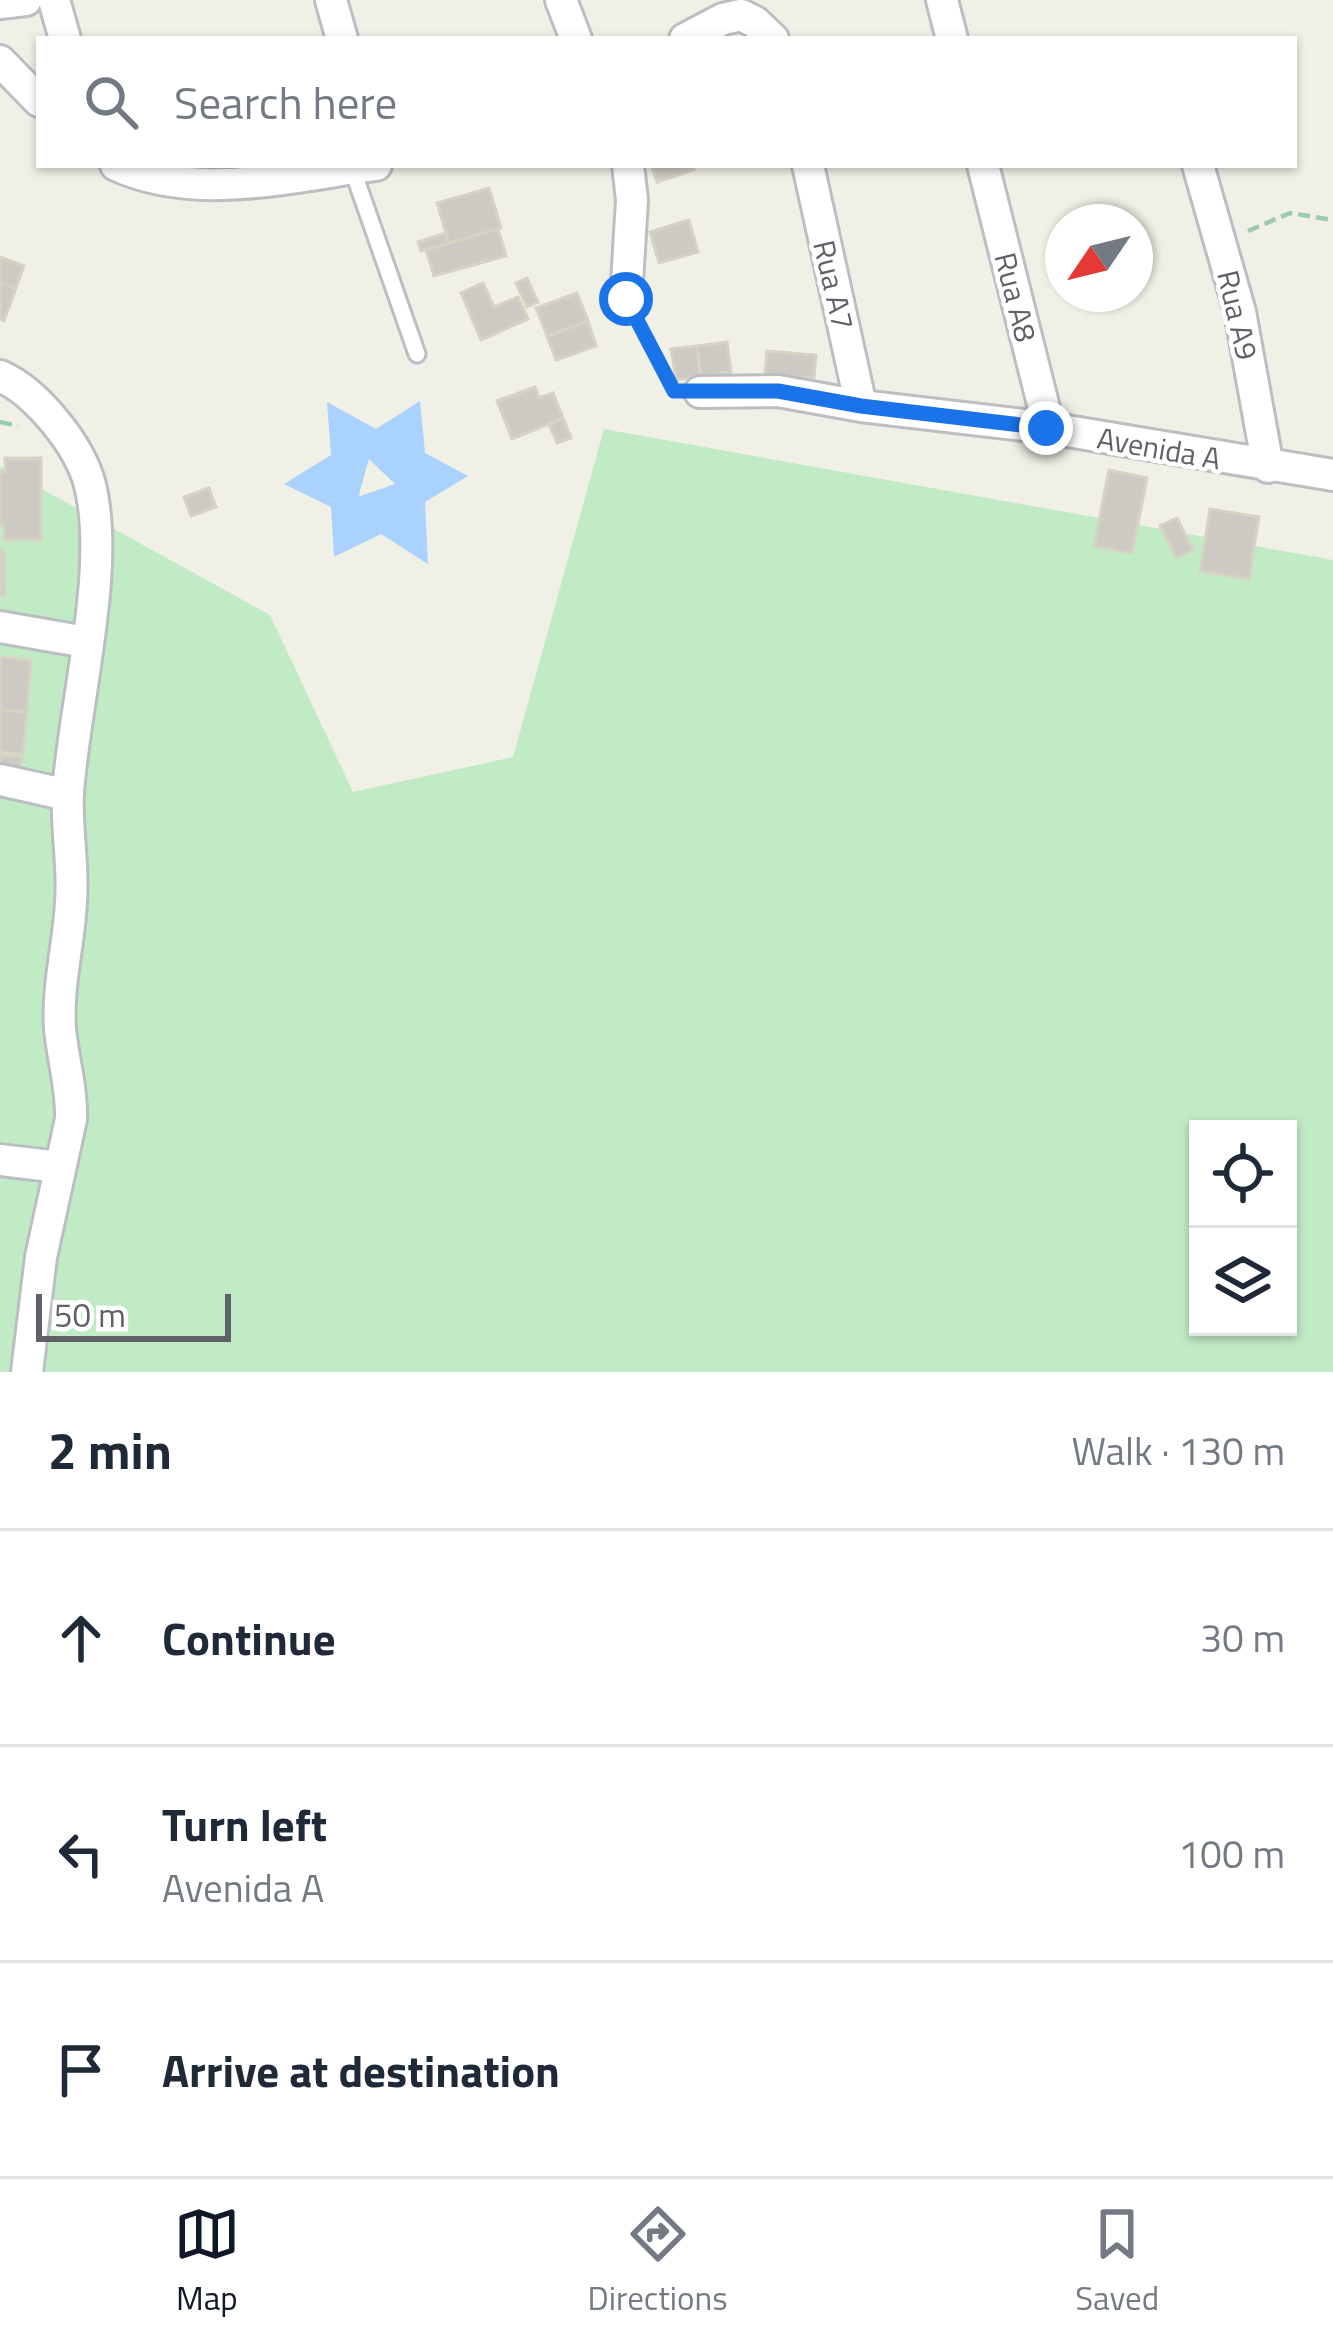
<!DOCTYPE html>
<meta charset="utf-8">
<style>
:root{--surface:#fff;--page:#f2f2f3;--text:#1f2937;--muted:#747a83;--line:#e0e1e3;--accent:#111827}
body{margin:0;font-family:"Titillium Web",sans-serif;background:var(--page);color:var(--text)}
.controls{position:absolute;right:36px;bottom:36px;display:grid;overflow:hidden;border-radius:0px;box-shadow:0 3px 9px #0004}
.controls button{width:108px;height:108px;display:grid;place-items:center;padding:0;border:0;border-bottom:3px solid var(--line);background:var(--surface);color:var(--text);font:60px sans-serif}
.compass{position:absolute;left:1045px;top:204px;width:108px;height:108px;border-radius:50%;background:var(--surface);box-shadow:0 3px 9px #0004;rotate:235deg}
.scale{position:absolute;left:36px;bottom:30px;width:195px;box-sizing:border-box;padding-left:12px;border:6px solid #5e6168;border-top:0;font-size:33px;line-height:42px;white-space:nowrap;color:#5e6168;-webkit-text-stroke:9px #fff;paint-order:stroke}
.stop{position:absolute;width:36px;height:36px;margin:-27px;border:9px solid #1a73e8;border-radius:50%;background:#fff}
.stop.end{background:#1a73e8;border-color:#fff;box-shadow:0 3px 12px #0008}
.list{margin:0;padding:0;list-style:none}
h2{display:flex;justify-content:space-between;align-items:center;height:156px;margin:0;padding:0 48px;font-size:51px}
h2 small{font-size:39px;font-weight:400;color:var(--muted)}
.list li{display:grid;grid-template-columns:78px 1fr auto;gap:36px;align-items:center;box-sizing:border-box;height:216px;padding:0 48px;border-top:3px solid var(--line)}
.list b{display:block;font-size:45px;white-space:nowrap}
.list p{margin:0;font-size:39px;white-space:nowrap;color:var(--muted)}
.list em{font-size:39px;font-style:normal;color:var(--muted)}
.icon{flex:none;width:66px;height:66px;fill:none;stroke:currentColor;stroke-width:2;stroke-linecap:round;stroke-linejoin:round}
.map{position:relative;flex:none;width:1333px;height:1372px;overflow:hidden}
.search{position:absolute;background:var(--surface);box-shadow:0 3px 9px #0004;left:36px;right:36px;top:36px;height:132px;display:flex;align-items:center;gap:30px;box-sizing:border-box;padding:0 42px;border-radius:0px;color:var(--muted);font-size:45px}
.sheet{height:804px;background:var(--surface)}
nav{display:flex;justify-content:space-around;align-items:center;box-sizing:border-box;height:168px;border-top:3px solid var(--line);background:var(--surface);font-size:33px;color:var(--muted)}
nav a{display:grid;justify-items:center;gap:6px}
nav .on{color:var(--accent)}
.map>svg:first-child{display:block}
.green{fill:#c1ebc5;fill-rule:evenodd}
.water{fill:#a9d2ff;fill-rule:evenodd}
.building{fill:#cdcac3;stroke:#d7d3c4;stroke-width:3}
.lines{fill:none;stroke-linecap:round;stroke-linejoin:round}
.lane-casing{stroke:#bbbec3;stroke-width:21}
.street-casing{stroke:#bbbec3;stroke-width:36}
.path{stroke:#98ccac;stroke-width:4.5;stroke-dasharray:12 6;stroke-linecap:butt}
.lane{stroke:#fff;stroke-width:15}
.street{stroke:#fff;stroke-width:30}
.route{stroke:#1a73e8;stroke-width:15}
.labels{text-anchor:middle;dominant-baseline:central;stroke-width:9;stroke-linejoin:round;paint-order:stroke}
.street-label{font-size:30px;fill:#5e6168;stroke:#fff}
</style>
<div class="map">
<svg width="1333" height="1372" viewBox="0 0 1333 1372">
<rect width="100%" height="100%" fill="#f1f0e6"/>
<path class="green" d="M604,429L1333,560V1372H0V466L270,615L353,792L513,757ZM1198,1129H1288V1327H1198Z"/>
<path class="water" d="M420,401L425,453L468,476L425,502L428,564L381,534L334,557L331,507L284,484L331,455L327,402L376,429ZM369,459L395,484L360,496L359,494Z"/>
<path class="building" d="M651,165H693L694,170L657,182Z
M489,188L501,228L449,243L437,203Z
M689,220L698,252L659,263L650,232Z
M498,229L506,256L434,276L426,250Z
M446,233L449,243L421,251L418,242Z
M0,257L24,266L16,288L0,283Z
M527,278L538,302L527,307L516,283Z
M0,283L16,288L4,321L0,319Z
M483,283L494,307L518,297L528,319L481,340L461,293Z
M577,293L588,321L547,336L536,308Z
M588,321L596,346L556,360L547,336Z
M727,342L731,372L701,376L697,346Z
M697,346L701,376L676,380L671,349Z
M767,351L816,355L814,378L765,374Z
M535,387L539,398L553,393L563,418L512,439L497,401Z
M563,418L571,438L557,443L549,424Z
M5,458H41V540H4V524H0V472H5Z
M1109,470L1147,478L1132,553L1094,546Z
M209,488L216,507L191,516L184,497Z
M1210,509L1259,517L1249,579L1200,571Z
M1177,518L1193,550L1176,558L1160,526Z
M0,550H4L5,596H0Z
M0,657L31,660L27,712L0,710Z
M0,710L27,712L23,754L0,752Z
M0,755L22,757L20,776L0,775Z"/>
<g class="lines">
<defs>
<path id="lane" d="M352,168L417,354"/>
<path id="street" d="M54,0L65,39
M331,0L342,39
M561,0L576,39
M942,0L952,39
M0,3L26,0
M741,15L755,22L773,39
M685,39L723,19L741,15
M0,61L39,101
M116,165C197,202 292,176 376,165
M808,165L861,406
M983,165L1049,428
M1198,165L1240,312L1268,467
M626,299L632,200L628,165
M0,376C37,392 80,446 90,485C111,569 74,704 68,793C66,829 74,866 71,902C69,944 57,986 60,1029C63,1060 72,1088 71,1119L41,1257L27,1372
M700,392L778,391L861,406L1049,428L1333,475
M0,627L86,642
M0,780L68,795
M0,1160L59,1167"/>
</defs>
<use href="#lane" class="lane-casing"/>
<use href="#street" class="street-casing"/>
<path class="path" d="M1248,231L1290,213L1333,220
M639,323L672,388
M0,422L18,426"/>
<use href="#lane" class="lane"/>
<use href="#street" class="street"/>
</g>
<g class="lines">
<path class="route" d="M626,299L674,391H778L861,406L1046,428"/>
</g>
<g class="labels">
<g class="street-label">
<text transform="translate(834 285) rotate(77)">Rua A7</text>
<text transform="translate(1016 297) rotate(76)">Rua A8</text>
<text transform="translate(1238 315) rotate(77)">Rua A9</text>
<text transform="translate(1159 448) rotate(10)">Avenida A</text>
</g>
</g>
</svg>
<div class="controls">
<button><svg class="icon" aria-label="locate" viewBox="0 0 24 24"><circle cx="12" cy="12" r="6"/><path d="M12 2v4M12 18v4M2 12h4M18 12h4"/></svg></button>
<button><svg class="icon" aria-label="layers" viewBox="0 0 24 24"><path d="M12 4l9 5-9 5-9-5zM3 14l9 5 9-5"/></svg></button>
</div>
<svg class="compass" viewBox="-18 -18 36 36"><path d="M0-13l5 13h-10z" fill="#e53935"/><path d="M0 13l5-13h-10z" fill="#747a83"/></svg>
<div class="scale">50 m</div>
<div class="stop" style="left:626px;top:299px"></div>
<div class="stop end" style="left:1046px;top:428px"></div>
<div class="search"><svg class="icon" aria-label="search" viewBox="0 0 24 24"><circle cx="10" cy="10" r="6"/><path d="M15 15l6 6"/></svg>Search here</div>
</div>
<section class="sheet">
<h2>2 min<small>Walk · 130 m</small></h2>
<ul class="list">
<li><svg class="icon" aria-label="ahead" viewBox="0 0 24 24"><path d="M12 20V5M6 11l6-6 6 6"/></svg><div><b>Continue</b></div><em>30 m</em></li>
<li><svg class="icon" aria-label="left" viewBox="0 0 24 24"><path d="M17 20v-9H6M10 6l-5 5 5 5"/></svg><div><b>Turn left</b><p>Avenida A</p></div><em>100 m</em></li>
<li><svg class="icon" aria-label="arrive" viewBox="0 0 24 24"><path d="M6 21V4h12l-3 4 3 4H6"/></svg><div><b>Arrive at destination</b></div></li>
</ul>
</section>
<nav>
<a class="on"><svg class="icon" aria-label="map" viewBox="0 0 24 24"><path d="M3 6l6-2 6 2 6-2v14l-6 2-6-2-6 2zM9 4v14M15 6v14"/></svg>Map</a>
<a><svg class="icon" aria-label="directions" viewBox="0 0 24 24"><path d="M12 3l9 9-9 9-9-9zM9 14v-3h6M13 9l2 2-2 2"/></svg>Directions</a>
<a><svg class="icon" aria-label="saved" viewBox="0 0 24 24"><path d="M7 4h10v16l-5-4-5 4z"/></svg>Saved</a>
</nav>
